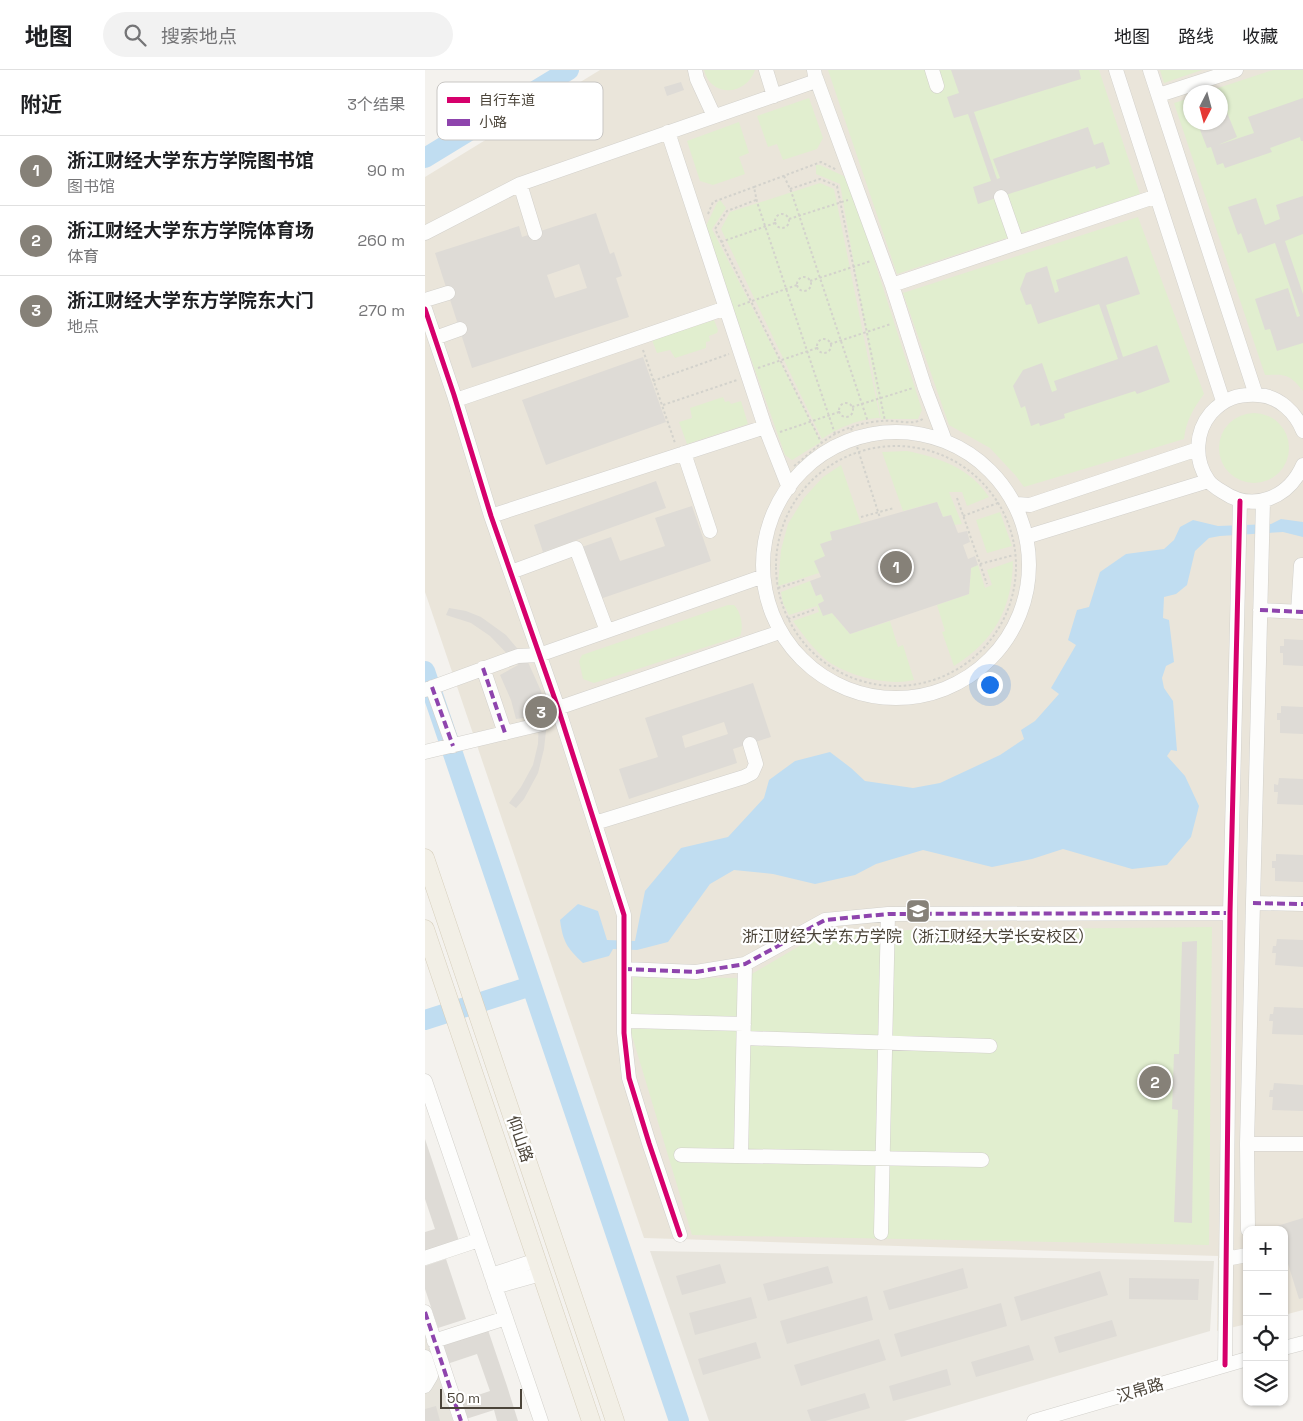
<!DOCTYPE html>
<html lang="zh">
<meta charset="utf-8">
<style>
:root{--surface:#fff;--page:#f2f2f2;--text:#202124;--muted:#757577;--line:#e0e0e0;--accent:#868178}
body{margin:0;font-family:"Space Grotesk","Noto Sans SC",sans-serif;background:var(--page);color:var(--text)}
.controls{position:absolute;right:15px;bottom:15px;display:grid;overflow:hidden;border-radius:10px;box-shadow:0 1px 4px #0004}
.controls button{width:45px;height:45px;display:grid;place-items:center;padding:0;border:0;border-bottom:1px solid var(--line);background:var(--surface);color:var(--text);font:25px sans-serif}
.compass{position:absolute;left:758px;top:15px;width:45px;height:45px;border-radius:50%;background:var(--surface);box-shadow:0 1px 4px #0004;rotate:186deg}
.scale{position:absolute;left:15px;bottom:12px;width:82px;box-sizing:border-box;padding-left:5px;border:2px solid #4b4439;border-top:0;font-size:14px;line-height:18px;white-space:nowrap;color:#4b4439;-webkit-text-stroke:4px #fff;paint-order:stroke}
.you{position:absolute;left:564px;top:614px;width:18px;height:18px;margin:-12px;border:4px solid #fff;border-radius:50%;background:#1a73e8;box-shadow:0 0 0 8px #1a73e833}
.badge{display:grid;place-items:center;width:32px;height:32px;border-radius:50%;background:var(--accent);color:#fff;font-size:16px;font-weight:700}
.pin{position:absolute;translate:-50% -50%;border:2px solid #fff;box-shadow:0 1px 5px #0006}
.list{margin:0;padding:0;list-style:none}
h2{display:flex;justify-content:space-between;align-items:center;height:65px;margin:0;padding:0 20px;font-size:21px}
h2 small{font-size:16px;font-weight:400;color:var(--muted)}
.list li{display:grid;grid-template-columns:32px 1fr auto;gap:15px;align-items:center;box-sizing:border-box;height:70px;padding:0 20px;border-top:1px solid var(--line)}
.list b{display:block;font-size:19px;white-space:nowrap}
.list p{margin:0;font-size:16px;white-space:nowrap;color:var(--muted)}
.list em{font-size:16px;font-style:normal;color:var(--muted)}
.icon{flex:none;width:28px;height:28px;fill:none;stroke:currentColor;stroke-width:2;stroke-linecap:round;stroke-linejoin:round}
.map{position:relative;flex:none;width:878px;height:1351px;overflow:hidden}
header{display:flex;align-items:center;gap:30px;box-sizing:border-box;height:70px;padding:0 25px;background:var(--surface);border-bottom:1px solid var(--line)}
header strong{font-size:24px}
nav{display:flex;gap:28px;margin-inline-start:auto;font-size:18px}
.search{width:350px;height:45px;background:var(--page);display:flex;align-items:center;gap:12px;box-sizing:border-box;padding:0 18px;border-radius:28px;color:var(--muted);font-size:19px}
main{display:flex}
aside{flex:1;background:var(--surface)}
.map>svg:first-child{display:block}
.residential{fill:#e7e4dc}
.education{fill:#eae5da;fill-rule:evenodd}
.green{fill:#e1eecf}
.water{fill:#c0ddf1}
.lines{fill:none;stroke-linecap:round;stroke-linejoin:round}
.river{stroke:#c0ddf1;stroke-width:20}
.building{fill:#dedbd6;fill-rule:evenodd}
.minor-casing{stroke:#d2d0cb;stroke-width:15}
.major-casing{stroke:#d6cebb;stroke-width:19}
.path{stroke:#d3d2cc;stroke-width:2;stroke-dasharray:2.5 2.5;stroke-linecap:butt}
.minor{stroke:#fdfdfc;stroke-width:14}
.major{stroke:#f2efe6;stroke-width:18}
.quiet{stroke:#8e44ad;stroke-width:4;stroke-dasharray:8 4;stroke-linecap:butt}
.cycleway-casing{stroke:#fff;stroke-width:8}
.cycleway{stroke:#d6006c;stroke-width:5}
.labels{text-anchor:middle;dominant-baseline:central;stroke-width:4.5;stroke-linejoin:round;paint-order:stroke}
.poi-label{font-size:16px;fill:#4b4439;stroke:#fff}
.street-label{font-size:16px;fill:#4b4439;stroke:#fff}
.key{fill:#fff;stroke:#c9c7c4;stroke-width:1}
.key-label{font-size:14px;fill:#4b4439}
</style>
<header>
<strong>地图</strong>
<div class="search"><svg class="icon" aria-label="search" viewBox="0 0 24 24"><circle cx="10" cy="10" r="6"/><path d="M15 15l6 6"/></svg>搜索地点</div>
<nav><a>地图</a><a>路线</a><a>收藏</a></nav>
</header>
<main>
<aside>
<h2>附近<small>3个结果</small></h2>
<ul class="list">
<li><span class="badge">1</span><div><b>浙江财经大学东方学院图书馆</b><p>图书馆</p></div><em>90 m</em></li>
<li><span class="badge">2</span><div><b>浙江财经大学东方学院体育场</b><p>体育</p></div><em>260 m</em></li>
<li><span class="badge">3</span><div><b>浙江财经大学东方学院东大门</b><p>地点</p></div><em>270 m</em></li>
</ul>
</aside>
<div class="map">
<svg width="878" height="1351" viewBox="0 0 878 1351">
<rect width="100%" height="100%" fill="#f4f2ee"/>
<path class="residential" d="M225,1181L789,1191L785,1261L479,1351H284Z
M0,1266L28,1351H0Z"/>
<path class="education" d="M175,0H878V1240L859,1245V1160H822V1254L792,1261L793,1186L219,1168L0,522V107ZM766,22H796V52H766Z"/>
<path class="green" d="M279,0H330C321,26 286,28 279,0Z
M403,0H674L715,124L472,204Z
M735,0H777L739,13Z
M848,0H878V321C865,304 860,304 840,305L749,33L765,28L766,52H796V22H781Z
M384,28L398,68L392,79L358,90L352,74L343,77L332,46Z
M314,52L324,83L314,87L320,104L288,115L275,111L262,71Z
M391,95H395L423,108L497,340L493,349H456L415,114L391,104Z
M395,113L409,119L455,348C436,348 412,358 397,369L296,159L305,142Z
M295,130L301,138L287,159L396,372L367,390L360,385L280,158L292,133Z
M713,147L779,324C768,339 761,351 759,369L599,417L591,406L565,378L524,355L478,223Z
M289,250L293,260L292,263L284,266L285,271L281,272V278L250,288L245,280L232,283L227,270Z
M298,327L300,332L304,331L306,334L316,331L323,354L262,374L254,352L267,348L265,338Z
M794 378a35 35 0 1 1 70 0a35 35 0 1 1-70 0Z
M482,381C515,388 545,398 564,427L542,436L537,422H524L537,454L529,455L526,445L518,447L512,432L478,441L457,382Z
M416,395L436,454L405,462L407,470L396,474L400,486L394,503L353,516L356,480L363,454L379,428L398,407Z
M575,442L587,476L562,483L551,450Z
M588,491C587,539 569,571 529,596L517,562L520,561L512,535L544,524L546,498L553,495L560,518L567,515L562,500Z
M385,511L391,526L396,524L399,531L393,534L398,545L407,543L425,564L465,551L473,577L478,575L489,610C464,616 429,607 407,594C394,586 377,564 368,551L394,542L392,536L364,545L358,533L356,522Z
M303,535H309C316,542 319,557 315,566L169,613L158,609L154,591L157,585Z
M787,857L784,1175L267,1165L205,959L208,907L320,908L400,861Z"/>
<path class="water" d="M856,449L878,452V467L858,462L795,466L784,468L770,481L762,515L751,524L739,527L738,548L744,550L749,592L741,596L737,608L739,618L748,631L752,681L746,680L742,686L760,706L774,736L766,767L742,795L707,799L638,779L607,789L567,797L498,780L451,794L430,805L390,814L348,804L309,800L285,814L243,872L212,880L188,879L184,886L158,893C142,878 138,872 135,850L153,834L173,841L182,870L210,871L220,821L256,778L303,767L339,728L344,710L370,691L405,682L426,698L440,711L488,718L515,713L575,685L599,669L596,660L610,651L634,624L626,618L651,575L643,570L652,540L664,537L675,502L701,484L739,479L749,470L755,457L768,450L793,456L846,454Z"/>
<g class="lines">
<path class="river" d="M0,88L144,0
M0,601L254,1351
M0,950L106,916"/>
</g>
<path class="building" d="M526,0H654L656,9L549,42L572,109L575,108L568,89L663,57L669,75L678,72L685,94L671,99L670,96L553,134L548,117L566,111L543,44L529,48L522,27L534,23Z
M256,12L259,20L242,26L239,17Z
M878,28V71H876L875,67L845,78L847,82L800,98L798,93L792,95L786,77L782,78L772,52H796V42L801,40L812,67L793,75L829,63L823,47Z
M878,126V164L860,171L878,224V273L852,281L845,259L840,260L830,229L863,218L872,247L875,246L850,173L823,183L816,163L813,165L803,137L831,128L840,155L855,149L851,135Z
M171,143L185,184L189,182L197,206L191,208L204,247L47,298L10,183L94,156L97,167ZM154,194L162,218L130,228L122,205Z
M702,186L715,224L681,235L698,287L732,275L745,312L712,324L710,321L639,344L640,348L615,356L614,353L606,356L600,336L596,338L588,316L598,300L617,293L627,322L632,320L629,311L693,289L674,234L613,254L606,234L601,235L595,219L601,203L622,196L630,223L634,221L631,210Z
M218,287L241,352L121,395L97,330Z
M231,411L241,438L118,482L109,455Z
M512,432L518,447L526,445L533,463L542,461L545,472L538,475L543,489L550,486L553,495L546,498L544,524L425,564L407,543L398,546L393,534L399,531L396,524L391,526L385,511L396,507L389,491L400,486L395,474L407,470L405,462Z
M267,436L286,491L175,529L157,477L186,467L195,491L240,476L230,448Z
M24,538L41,541L56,547L81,565L102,590L116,621L121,661L119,679L113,703L99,729L91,738L84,733L96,717L108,695L113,674L114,646L91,649L86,630L75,605L93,595L65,566L46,553L21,545Z
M859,569L878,570V596L858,595V583H855V576H859Z
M328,613L346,667L308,679L312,693L204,729L194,699L233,687L220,648ZM299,652L303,664L260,678L257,666Z
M856,636L878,637V664L855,663V650H852V643H856Z
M854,708L878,709V735L852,734L853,722H849V714L853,715Z
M851,784L878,785V812L850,811V798H847V791H851Z
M852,869L878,870V897L850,895L851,883H847L848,876H851Z
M772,871L767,1153L749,1152L753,1040L747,1039L749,984H754L757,872Z
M849,937L878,938V965L847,964L848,951H844L845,944H848Z
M849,1013L878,1015V1041L847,1040L848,1027H844L845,1020H848Z
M0,1069L34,1171L0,1182V1162L10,1159L0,1129Z
M878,1148V1228L874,1229L859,1181V1160H853L852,1156Z
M21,1189L41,1249L13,1258L0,1219V1196Z
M295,1194L301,1213L257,1225L251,1206Z
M403,1196L408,1213L343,1231L338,1214Z
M538,1198L543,1218L464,1240L458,1221Z
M675,1201L683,1225L596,1251L589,1227Z
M704,1208L774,1209L773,1230L704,1229Z
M442,1226L448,1250L362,1274L355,1251Z
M326,1227L332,1248L270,1265L264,1243Z
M576,1233L582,1256L476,1287L469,1264Z
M687,1250L692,1266L634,1283L629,1267Z
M63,1260L82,1316L93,1351H72L69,1340L41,1349L35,1331L65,1321L52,1284L22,1294L16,1276Z
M454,1269L461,1290L376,1316L369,1295Z
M331,1272L336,1288L278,1305L273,1289Z
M604,1275L609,1290L551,1307L546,1292Z
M522,1299L526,1315L468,1331L464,1316Z
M440,1323L445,1338L400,1351H386L382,1340Z
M11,1336L15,1351H0V1339Z"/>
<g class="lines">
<defs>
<path id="minor" d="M270,0L272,9L289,46
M341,0L349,26
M507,0L512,16
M691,0L798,331
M725,0L831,325
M391,8L467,215L500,318L519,368
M734,25L811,0
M243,62L340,357L364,418
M95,114L110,163
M576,127L592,173
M0,163L95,114L391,11L389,0
M467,215L732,126
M0,230L23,223
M0,239L29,325L66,446L133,638L199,845V963L204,1008L224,1073L255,1165
M10,268L35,259
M31,330L301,238
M878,361C871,343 854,326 833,325C813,324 800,328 786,343C770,362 769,390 783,410C786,415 793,419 798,422C829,443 864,427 878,395
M338 495a133 133 0 1 1 266 0a133 133 0 1 1-266 0Z
M259,383L285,461
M838,431L822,1074H878
M592,434L605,435L773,379
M66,446L340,357
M604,466L783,411
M86,502L151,478L182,561
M835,540L878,542
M873,542L876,495H878
M58,598L80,663
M7,617L28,676
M0,620L93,586L114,585L336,507
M0,682L117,654L133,638L352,563
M170,753L319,707L327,703L331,694L325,674
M828,833L878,834
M199,899L271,902L320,894L400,850L463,844L805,843
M206,951L319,954
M319,968L565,976
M0,1011L116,1351
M822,1074L823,1160
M256,1085L557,1090
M316,1086L320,894
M456,1163L463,844
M0,1188L54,1170
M801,1189L822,1185
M66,1205L112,1190
M70,1217L116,1204
M0,1242L36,1351
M9,1271L81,1248
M859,1278L878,1273
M0,1287L6,1306L0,1316
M800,1295L805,843L815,431
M609,1351L822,1289"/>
<path id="major" d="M0,788L190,1351
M0,859L166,1351"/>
</defs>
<use href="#minor" class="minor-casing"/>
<use href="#major" class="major-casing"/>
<path class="path" d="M359,106L366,121L443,352
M365,119L395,109L412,116L460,351
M331,130L302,141L290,159L396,372
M283,144L288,132L329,117
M350 151a7 7 0 1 1 14 0a7 7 0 1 1-14 0Z
M364,149L423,130
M296,172L350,153
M372 214a7 7 0 1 1 14 0a7 7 0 1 1-14 0Z
M385,211L446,191
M313,236L372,215
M392 276a7 7 0 1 1 14 0a7 7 0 1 1-14 0Z
M405,274L466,254
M218,280L250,373
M333,298L392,278
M228,311L304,284
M414 340a7 7 0 1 1 14 0a7 7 0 1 1-14 0Z
M238,335L312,310
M427,337L488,318
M426,358L455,448
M355,362L414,342
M410,364L332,132L329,117L396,92L412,100
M351 496a120 120 0 1 1 240 0a120 120 0 1 1-240 0Z
M369,396C380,388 390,377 402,369C418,358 439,352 457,351C471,349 488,357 499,348
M532,428L562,514
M538,446L573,433
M436,447L469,438
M555,494L589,485
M353,518L381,509
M363,549L391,539"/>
<use href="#minor" class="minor"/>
<use href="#major" class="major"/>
<path class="quiet" d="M835,540L878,542
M58,598L80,663
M7,617L28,676
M828,833L878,834
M199,899L271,902L320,894L400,850L463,844L805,843
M0,1242L36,1351"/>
<defs>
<path id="cycleway" d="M0,239L29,325L66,446L133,638L199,845V963L204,1008L224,1073L255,1165
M800,1295L805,843L815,431"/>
</defs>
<use href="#cycleway" class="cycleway-casing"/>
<use href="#cycleway" class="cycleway"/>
</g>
<defs>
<symbol id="university-square" viewBox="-11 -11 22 22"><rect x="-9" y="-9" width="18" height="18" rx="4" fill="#868178" stroke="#fff"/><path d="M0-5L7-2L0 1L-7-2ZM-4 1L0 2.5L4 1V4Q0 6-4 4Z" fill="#fff"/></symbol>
</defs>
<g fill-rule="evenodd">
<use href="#university-square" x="479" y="827" width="28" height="28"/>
</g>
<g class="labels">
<g class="poi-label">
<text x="493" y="866">浙江财经大学东方学院（浙江财经大学长安校区）</text>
</g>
<g class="street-label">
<text transform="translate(95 1069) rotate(71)">仰山路</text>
<text transform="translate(715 1320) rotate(-16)">汉帛路</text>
</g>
</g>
<rect x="12" y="12" width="166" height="58" rx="8" class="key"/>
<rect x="22" y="27" width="23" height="6" fill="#d6006c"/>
<rect x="22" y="49" width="23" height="7" fill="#8e44ad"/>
<g class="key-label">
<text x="54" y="35">自行车道</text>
<text x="54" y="57">小路</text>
</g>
</svg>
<div class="controls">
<button>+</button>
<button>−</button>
<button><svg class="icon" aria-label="locate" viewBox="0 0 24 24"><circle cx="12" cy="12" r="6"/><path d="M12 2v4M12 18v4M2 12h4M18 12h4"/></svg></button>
<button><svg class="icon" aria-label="layers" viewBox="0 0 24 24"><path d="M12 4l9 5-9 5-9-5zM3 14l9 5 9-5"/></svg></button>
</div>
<svg class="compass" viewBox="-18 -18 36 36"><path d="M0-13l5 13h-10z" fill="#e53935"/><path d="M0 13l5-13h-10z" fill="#757577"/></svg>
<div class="scale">50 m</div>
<div class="you"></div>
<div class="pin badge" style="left:471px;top:497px">1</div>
<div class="pin badge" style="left:730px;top:1012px">2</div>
<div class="pin badge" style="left:116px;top:642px">3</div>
</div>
</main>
